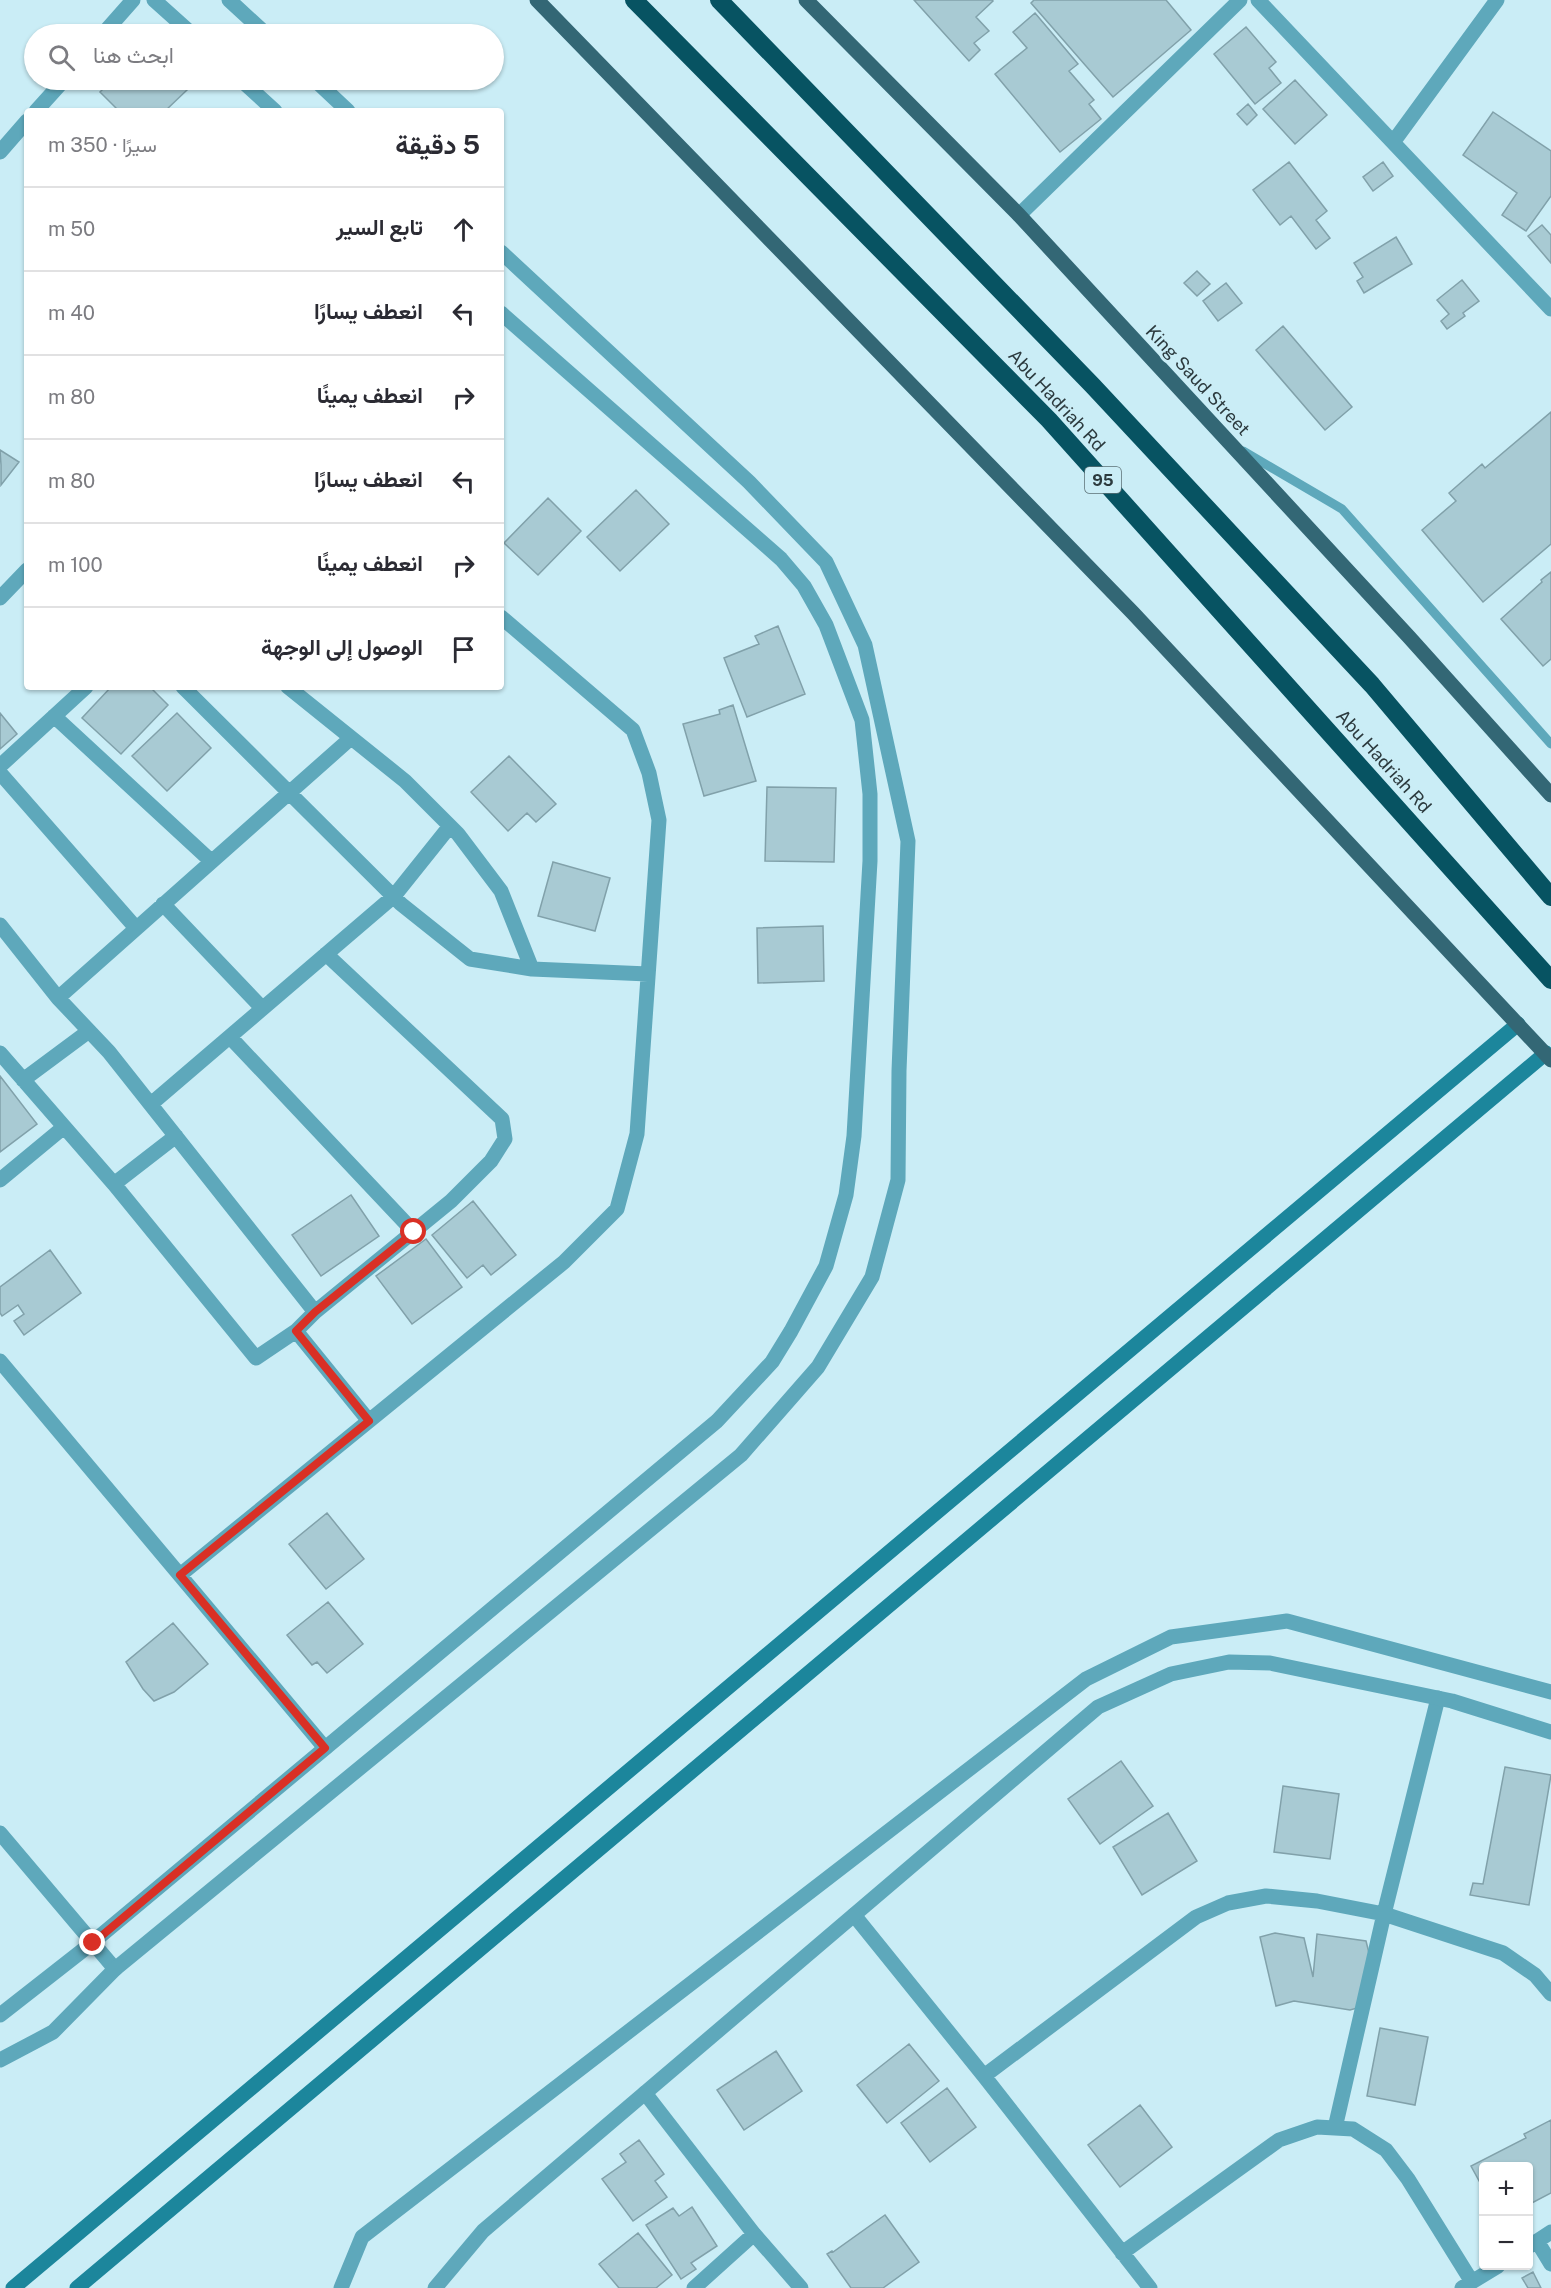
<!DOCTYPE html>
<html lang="ar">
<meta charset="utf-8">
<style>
:root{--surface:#fff;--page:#f7f7f7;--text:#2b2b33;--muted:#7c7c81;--line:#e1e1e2}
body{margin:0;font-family:"Public Sans",Vazirmatn,sans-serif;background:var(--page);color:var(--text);direction:rtl}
.controls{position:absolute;right:18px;bottom:18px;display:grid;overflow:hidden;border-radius:6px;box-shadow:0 2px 4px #0004}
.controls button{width:54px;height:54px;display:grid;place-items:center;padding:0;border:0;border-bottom:2px solid var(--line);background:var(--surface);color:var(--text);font:30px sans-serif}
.stop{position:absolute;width:18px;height:18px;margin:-14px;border:4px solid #d93025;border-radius:50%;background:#fff}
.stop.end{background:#d93025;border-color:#fff;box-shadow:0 2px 6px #0008}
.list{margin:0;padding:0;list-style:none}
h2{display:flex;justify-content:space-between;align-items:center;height:78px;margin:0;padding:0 24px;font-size:26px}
h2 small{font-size:20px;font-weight:400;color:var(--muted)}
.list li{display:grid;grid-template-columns:39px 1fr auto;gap:18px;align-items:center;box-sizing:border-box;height:84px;padding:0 24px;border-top:2px solid var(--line)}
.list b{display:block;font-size:22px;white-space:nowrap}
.list em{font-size:20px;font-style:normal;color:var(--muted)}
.icon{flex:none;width:33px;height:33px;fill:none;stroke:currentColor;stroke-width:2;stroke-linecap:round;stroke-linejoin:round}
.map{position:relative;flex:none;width:1551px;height:2288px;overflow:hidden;direction:ltr}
.search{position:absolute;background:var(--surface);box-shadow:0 2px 4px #0004;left:24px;top:24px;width:480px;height:66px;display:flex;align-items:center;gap:15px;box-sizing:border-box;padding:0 21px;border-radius:33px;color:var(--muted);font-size:22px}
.panel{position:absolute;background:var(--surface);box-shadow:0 2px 4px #0004;left:24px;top:108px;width:480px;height:582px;border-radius:6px;direction:rtl}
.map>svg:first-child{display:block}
.building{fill:#a8cad3;stroke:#81a1aa;stroke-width:1.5}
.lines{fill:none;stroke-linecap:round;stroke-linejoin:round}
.service{stroke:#5ea8bb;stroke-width:9}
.minor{stroke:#5ea8bb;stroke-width:15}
.tertiary{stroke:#5ea8bb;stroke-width:15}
.secondary{stroke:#1c869c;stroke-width:15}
.primary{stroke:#336775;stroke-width:15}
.motorway{stroke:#075362;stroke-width:18}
.route{stroke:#d93025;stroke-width:8}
.labels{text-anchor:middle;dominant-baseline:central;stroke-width:6;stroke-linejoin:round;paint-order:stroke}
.shield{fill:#caedf6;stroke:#5b7075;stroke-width:1.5}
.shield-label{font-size:16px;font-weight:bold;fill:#2c3a3e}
.street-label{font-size:18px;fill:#2c3a3e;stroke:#caedf6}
</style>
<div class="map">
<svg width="1551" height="2288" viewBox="0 0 1551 2288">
<rect width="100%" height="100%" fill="#caedf6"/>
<path class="building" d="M914,0H992L993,1L976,17L989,31L974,43L980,50L969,61Z
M1034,0H1166L1191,30L1113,97L1031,3Z
M1035,13L1078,64L1069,71L1094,100L1089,104L1101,119L1060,152L995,74L1027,48L1013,32Z
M1246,27L1276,62L1269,68L1281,83L1255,104L1214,54Z
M112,80H178L188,89L165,111H119L100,92Z
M1295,80L1327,115L1295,144L1263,109Z
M1248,104L1257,115L1247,125L1237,114Z
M1493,112L1551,151V196L1526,231L1502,215L1517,193L1463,155Z
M1289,162L1327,211L1316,220L1330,238L1316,249L1291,216L1280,225L1253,190Z
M1383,162L1393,176L1373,191L1363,177Z
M1542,225L1551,235V263L1528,236Z
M1396,237L1412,264L1364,293L1357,281L1363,277L1354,263Z
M1197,271L1210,284L1197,296L1184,283Z
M1462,280L1479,301L1463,313L1465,316L1447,329L1441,321L1449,314L1437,300Z
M1226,283L1242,303L1218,321L1203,301Z
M1283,326L1352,407L1325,430L1256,350Z
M1551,412V544L1483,602L1422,530L1456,501L1449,493L1482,464L1485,468Z
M0,450L19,462L1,485V465Z
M636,490L669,524L620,571L587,537Z
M548,498L581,531L538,575L504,543Z
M1551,572V659L1543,666L1501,619L1542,582L1541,580Z
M778,626L805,694L747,717L724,658L759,644L755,636Z
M111,687H150L168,705L121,754L82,718Z
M733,705L756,781L704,796L683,724L720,714L719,710Z
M0,713L17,734L0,749Z
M177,713L211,748L167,791L132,756Z
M509,756L556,804L536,822L527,813L508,831L471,792Z
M767,787L836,788L834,862L765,861Z
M553,862L610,878L595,931L538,916Z
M823,926L824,981L758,983L757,928Z
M0,1076L37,1124L0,1152Z
M351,1195L379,1236L321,1276L292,1235Z
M473,1201L516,1255L491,1275L483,1265L467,1278L432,1235Z
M426,1239L462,1287L412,1324L376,1276Z
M50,1250L81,1293L24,1335L14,1321L24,1314L18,1305L2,1316L0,1313V1287Z
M327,1513L364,1559L326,1589L289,1544Z
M328,1602L363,1644L327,1673L317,1662L312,1665L287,1635Z
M173,1623L208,1664L174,1692L154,1701L143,1689L126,1662Z
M1121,1761L1153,1806L1100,1844L1068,1799Z
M1505,1767L1551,1775L1529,1905L1470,1895L1473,1883L1483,1884Z
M1283,1786L1339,1794L1330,1859L1274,1852Z
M1168,1813L1197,1861L1142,1895L1113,1847Z
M1275,1933L1304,1938L1313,1977L1317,1934L1366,1941L1369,1953L1361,2007L1350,2010L1294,2001L1276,2006L1260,1937Z
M1380,2028L1428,2037L1415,2105L1367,2096Z
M909,2044L939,2081L887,2123L857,2085Z
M776,2051L802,2091L744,2130L717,2090Z
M947,2088L976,2127L930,2162L901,2123Z
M1140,2105L1172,2147L1120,2187L1088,2145Z
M1551,2120V2193L1528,2205V2166H1484V2190L1471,2166L1526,2138L1524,2134Z
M639,2140L664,2174L655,2181L667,2197L633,2221L602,2179L626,2162L620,2154Z
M692,2207L717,2246L691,2263L696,2269L681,2279L646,2225L673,2208L679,2216Z
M885,2215L919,2262L883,2288H851L827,2254L832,2251L833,2252Z
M638,2233L672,2275L656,2288H619L599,2264Z
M1533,2272L1541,2288H1528L1522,2278Z"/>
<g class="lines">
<path class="service" d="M1243,451L1342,509L1551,744"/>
<path class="minor" d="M1258,0L1551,309
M103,34L133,0
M36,111L64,80
M1394,141L1497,0
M0,152L27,121
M1019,215L1240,0
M0,598L27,570
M183,687L401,904L470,959L532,969L648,974
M288,687L405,781L458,834L501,891L532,969
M54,716L211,861
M0,766L86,687
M0,773L136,928
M163,904L262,1008
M0,925L58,998L109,1052L315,1312L296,1331L369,1421
M58,998L351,738
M230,1037L414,1232
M0,1053L114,1184L256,1358L296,1331
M23,1080L89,1031
M151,1104L394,896L450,826
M0,1180L64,1127
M114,1184L176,1136
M315,1312L451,1201L491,1161L505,1139L502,1119L326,954
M0,1361L325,1748
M180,1575L564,1262L617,1209L637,1134L659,820L649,773L633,730L501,617
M0,1833L115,1969
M854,1915L984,2076L1150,2288
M984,2076L1196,1917L1228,1903L1266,1896L1317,1901L1384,1914L1503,1953L1535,1975L1551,1994
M645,2093L754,2234L801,2288
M1335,2128L1384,1914L1438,1698
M1537,2241L1551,2264
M1528,2247L1551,2232
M1122,2253L1279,2140L1317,2127L1353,2129L1386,2150L1408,2179L1472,2282
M694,2288L754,2234
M1462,2288L1498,2266"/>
<path class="tertiary" d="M154,0L192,34
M229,0L266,34
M241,80L275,111
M315,80L348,111
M0,2015L87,1947L717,1421L772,1362L791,1331L826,1266L846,1195L854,1136L870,861V794L862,720L826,625L804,586L781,559L501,313
M0,2060L53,2032L115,1969L741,1455L818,1367L872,1277L898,1180L899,1071L908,841L865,645L826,562L749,482L501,252
M341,2288L362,2237L1086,1679L1171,1637L1287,1621L1551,1692
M435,2288L483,2231L1098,1707L1171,1674L1229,1662L1270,1663L1452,1701L1551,1732"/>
<path class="secondary" d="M13,2288L1518,1024
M77,2288L1546,1053"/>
<path class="primary" d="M537,0L1133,613L1551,1060
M806,0L1019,215L1409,637L1551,795"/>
<path class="motorway" d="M634,0L1049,420L1551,980
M719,0L1093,386L1372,685L1551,897"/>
</g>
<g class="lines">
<path class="route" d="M93,1943L325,1748L180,1575L369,1421L296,1331L315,1312L414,1232"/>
</g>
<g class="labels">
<rect class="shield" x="1085" y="467" width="36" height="26" rx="4.5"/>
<g class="shield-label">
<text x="1103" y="480">95</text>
</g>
<g class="street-label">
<text transform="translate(1198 380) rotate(47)">King Saud Street</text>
<text transform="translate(1057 400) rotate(47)">Abu Hadriah Rd</text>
<text transform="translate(1384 761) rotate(48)">Abu Hadriah Rd</text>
</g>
</g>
</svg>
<div class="controls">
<button>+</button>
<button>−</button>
</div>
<div class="stop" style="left:414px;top:1232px"></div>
<div class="stop end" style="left:93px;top:1943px"></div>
<div class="search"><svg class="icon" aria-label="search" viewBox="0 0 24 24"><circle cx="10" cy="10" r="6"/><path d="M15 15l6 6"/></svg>ابحث هنا</div>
<section class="panel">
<h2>5 دقيقة<small>سيرًا · 350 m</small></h2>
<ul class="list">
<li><svg class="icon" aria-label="ahead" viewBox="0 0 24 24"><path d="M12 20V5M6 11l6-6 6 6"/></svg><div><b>تابع السير</b></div><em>50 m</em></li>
<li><svg class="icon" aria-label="left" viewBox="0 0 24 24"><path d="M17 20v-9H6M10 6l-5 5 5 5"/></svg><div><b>انعطف يسارًا</b></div><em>40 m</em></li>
<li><svg class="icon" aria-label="right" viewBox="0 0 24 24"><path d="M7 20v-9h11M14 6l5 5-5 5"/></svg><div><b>انعطف يمينًا</b></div><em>80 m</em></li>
<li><svg class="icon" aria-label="left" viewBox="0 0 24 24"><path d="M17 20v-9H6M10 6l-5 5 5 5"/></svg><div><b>انعطف يسارًا</b></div><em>80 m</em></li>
<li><svg class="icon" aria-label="right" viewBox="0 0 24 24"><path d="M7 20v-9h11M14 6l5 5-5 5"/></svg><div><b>انعطف يمينًا</b></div><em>100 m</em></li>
<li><svg class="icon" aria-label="arrive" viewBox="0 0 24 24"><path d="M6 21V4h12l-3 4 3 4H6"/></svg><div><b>الوصول إلى الوجهة</b></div></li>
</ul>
</section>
</div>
